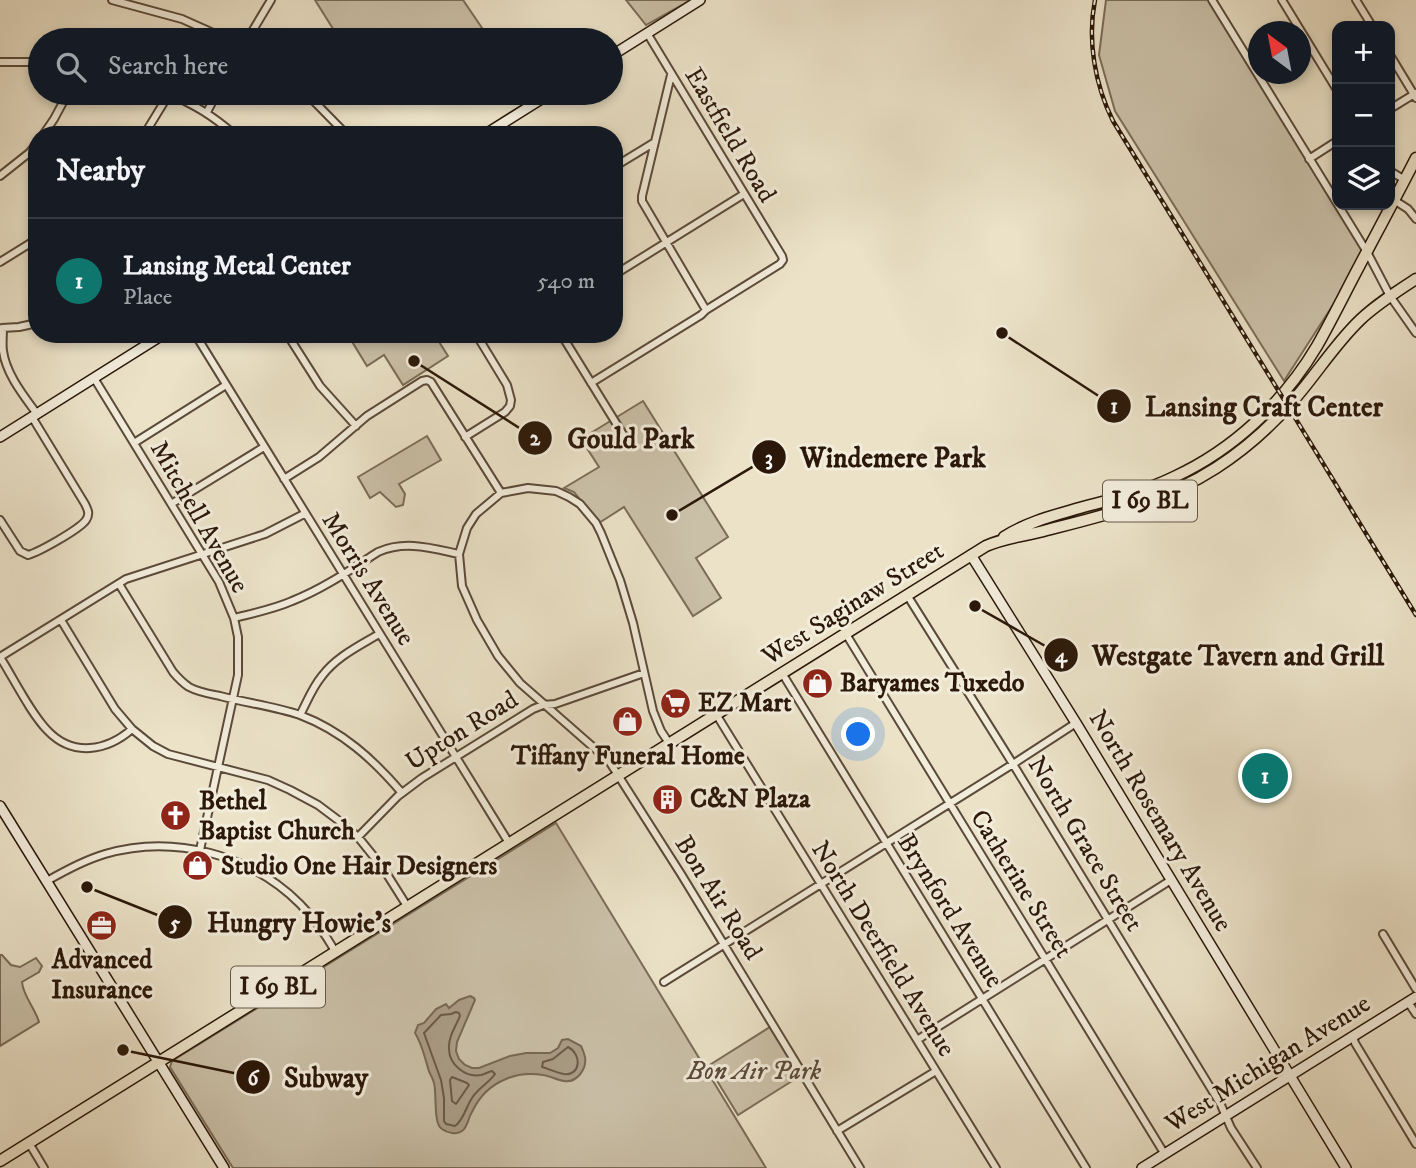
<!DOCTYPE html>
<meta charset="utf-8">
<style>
:root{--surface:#171b24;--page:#242831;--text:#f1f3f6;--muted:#9ea1a6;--line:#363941;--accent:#0f766e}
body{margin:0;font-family:"IM FELL DW Pica",serif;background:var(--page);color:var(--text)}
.controls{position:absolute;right:21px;top:21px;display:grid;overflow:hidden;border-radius:14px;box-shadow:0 4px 10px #0003}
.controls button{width:63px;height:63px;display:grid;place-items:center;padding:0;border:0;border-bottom:2px solid var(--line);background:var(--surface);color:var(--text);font:35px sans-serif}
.compass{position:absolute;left:1248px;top:21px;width:63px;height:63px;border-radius:50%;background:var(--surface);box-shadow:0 4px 10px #0003;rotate:328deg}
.you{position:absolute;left:859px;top:735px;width:24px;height:24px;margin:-18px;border:5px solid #fff;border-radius:50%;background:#1a73e8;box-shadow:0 0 0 10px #1a73e833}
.badge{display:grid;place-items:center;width:46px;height:46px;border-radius:50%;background:var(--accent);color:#fff;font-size:23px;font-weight:700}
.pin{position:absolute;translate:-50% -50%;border:4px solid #fff;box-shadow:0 2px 7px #0006}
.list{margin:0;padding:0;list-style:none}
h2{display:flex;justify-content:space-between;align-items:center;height:91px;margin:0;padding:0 28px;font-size:30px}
h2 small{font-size:23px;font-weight:400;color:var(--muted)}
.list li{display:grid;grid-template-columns:46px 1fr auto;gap:21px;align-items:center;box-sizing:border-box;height:126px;padding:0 28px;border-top:2px solid var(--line)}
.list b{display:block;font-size:26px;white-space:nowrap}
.list p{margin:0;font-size:23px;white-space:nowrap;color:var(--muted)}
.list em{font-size:23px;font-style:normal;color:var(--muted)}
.icon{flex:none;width:38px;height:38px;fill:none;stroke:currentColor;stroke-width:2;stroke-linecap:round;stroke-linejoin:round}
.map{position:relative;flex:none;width:1416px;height:1168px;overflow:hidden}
.search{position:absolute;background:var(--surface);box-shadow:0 4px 10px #0003;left:28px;top:28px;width:595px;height:77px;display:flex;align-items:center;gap:18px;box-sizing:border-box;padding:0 24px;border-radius:38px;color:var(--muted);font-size:26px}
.panel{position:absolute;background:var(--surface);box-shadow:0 4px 10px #0003;left:28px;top:126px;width:595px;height:217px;border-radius:28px}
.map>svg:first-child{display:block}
.green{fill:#cac0a8;stroke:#7a6c58;stroke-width:2}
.water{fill:#aa9d87;stroke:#776855;stroke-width:2}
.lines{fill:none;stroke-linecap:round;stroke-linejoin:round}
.shore{stroke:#6a5a48;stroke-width:2}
.street-casing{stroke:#5b4a39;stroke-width:10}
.secondary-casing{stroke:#2b1809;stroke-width:12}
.primary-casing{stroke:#2b1809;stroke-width:13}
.street{stroke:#f2ecdb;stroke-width:6}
.secondary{stroke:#f2ecdb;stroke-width:9}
.primary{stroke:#ebe2c8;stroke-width:10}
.rail-casing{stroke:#2b1809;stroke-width:4.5}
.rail{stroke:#f2ecdb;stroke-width:2;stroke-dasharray:5;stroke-linecap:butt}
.labels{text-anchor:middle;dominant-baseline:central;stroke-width:6;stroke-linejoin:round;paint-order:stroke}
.shield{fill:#f2ecdb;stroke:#675848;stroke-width:2}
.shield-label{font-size:24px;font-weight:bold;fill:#2b1809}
.street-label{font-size:26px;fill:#2b1809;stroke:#f2ecdb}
.poi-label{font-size:26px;font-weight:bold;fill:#2b1809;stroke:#f2ecdb;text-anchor:start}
.park-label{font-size:26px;font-style:italic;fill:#5b4a39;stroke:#f2ecdb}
.leader{fill:none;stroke:#2b1809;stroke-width:2.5}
.callout-dot{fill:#2b1809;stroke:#f2ecdb;stroke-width:2.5}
.mark-label{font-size:21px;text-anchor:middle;font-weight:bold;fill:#fff}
.callout-label{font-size:28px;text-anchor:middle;font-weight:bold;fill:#2b1809;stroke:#f2ecdb;stroke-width:6;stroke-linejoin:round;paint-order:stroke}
</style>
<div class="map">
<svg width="1416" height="1168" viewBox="0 0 1416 1168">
<rect width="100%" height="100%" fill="#ebe2c8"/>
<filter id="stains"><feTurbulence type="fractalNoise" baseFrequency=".00286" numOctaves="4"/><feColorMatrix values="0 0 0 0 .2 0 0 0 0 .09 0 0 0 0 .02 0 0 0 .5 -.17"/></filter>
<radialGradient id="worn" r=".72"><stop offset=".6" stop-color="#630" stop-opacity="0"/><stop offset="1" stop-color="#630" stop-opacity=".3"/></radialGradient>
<path class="green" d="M315,0H463L482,28L462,40H340Z
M626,0H691L646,25Z
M1106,0H1213L1367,252L1284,381L1115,111L1099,55Z
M360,334H434L448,356L403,385L384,355L367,366L351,340Z
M643,401L728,537L696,558L721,598L693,616L624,507L599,523L574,492L564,488L599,467L581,439Z
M427,436L441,460L399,484L405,494L403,505L396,507L380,492L370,498L358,477Z
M556,823L766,1168H233L170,1067L172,1061Z
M0,955H2L11,965L20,967L36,958L42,966L39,972L22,982C23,996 35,1008 39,1022L0,1046Z
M770,1027L800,1076L738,1115L708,1066Z"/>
<path class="water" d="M470,996L474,998L475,1000L457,1042L456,1051L459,1059L465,1065L472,1068H479L510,1056L526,1053H550L558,1048L562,1040L568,1039L581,1046C583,1050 584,1053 585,1057C587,1069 577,1083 564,1081C557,1080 550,1076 543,1075C531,1073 517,1074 506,1079C491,1085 479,1097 472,1112C468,1118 468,1127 462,1131C457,1135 447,1133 442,1129C433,1124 437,1094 434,1083C433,1078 429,1073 428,1068C424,1055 422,1044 415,1033L418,1025L424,1023L436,1009L446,1004L449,1008L459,1000Z"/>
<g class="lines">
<path class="shore" d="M456,1012L459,1013L460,1016C456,1026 448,1037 449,1049C449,1064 465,1078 481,1075C485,1074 488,1072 492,1071L495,1074C489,1083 478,1088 472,1098C466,1107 463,1121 455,1126L446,1124L444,1121V1098L441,1080L424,1033L441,1015L451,1014Z
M568,1047C582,1054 581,1076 564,1074C557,1073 549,1069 542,1067L543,1062L553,1059Z
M452,1077L467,1083L469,1085L456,1104L452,1101L450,1080Z"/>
<defs>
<path id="street" d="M112,0L182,19L229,40
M1212,0L1367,252L1390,296L1416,333
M1282,0L1337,90
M1356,0L1372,26
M247,40L271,0
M1390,55L1416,98
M0,62H40
M671,75L642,196V201L706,310
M167,93C194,104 213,116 235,135
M306,93L347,135
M1390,109L1416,93
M207,112L217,93
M43,135L54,119L68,93
M144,135L169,94
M1309,159L1337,141
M614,167L655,142
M1390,171L1405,180
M0,176L29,153L37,143
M1394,200L1408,209L1416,219
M0,262L37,239
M614,275L744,194
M2,328L19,327L37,323
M3,329C3,336 2,344 3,351C6,374 24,396 37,414
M195,334L509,843
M287,334L320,386L356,426
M561,334L624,436
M94,378L219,582L234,618L238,637V675L200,850
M591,383L701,315L706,310L780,264L783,260L782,256L647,33
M465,437L505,412L510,406L511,400L507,385L476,334
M134,443L226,385
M284,479L319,457L367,416L422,381L427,380L431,382L501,493
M171,504L264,447
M0,520L20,551L28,555C39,552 80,529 86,520C90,514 88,510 85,504L32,417
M119,584L173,672C178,678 183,683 189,687C198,692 210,694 220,696C246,703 274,706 300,715C342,731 373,759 402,793
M907,595L1013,764L1221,1105L1231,1128L1257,1168
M234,618C254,613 274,609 292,601C323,589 350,570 378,552C405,540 431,548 459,554
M61,620L115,709L132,729L153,746L168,754L268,780L290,790L318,805L342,823L358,837L383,868L407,906
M846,634L1164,1153
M0,657L126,579L265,534L304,514
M0,657C14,679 31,714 48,731C73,757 107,751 132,729
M782,673L1086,1168
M716,714L996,1168
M300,715C307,702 312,688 322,676C336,657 359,646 379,634
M669,743L661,731L653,711L633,623L620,580L601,533L596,523L580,504L569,497L556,491L528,488L501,493L476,514L467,528L459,554L462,586L477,620L498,656L520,683L609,761L681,874L860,1168
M358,837L398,796L422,778L533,709L543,705L555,704L644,673
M47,881C66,870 85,860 105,854C173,834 250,854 300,904C314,918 325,934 335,951
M1383,934L1416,989
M664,982L1013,764L1076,723
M1408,1002L1416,1014
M1353,1036L1355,1043L1416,1144
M917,1040L1171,880
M837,1131L936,1071
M29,1143L44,1168"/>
<path id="secondary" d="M611,56L700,0
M484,135L551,93
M0,437L164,334
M971,555L1076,723L1346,1168
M0,806L224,1168
M1142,1168L1416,997"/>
<path id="primary" d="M1004,537C1029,521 1056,515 1083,507C1114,499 1145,491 1174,477C1233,450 1284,402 1317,346C1330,323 1342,299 1354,276C1375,236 1396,197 1416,158
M0,1161L986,546C1006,537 1026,536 1047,530C1106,515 1165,501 1216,468C1244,450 1270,427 1292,402C1316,375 1334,345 1360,320C1377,304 1396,292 1416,279"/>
</defs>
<use href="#street" class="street-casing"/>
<use href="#secondary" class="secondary-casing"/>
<use href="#primary" class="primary-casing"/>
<use href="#street" class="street"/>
<use href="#secondary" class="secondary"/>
<use href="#primary" class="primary"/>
<defs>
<path id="rail" d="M1095,0C1087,40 1095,85 1113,121L1416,615"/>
</defs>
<use href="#rail" class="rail-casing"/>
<use href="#rail" class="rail"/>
</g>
<defs>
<symbol id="shop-disc" viewBox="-11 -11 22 22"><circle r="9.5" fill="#8f2418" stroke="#f2ecdb"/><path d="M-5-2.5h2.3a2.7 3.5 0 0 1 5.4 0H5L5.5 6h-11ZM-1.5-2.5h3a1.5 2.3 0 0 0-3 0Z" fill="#fff"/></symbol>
<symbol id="supermarket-disc" viewBox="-11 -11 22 22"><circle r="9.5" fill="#8f2418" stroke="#f2ecdb"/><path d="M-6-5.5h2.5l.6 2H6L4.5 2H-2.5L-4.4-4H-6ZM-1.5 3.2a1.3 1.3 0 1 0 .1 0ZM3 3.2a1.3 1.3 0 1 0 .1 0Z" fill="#fff"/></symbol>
<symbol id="building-disc" viewBox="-11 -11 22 22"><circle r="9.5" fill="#8f2418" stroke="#f2ecdb"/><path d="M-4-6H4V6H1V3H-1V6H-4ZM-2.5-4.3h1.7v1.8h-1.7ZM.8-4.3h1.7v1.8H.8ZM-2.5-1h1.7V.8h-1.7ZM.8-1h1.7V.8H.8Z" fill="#fff"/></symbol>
<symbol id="church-disc" viewBox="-11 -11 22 22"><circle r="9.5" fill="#8f2418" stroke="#f2ecdb"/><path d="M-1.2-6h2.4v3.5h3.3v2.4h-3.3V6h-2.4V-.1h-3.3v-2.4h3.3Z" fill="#fff"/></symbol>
<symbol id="office-disc" viewBox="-11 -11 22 22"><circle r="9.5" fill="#8f2418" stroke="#f2ecdb"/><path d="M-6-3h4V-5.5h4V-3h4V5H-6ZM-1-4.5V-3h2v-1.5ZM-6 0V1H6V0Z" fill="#fff"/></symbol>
</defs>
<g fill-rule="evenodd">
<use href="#shop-disc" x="800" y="666" width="35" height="35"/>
<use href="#supermarket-disc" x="658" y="686" width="35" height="35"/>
<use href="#shop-disc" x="610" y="704" width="35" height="35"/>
<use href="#building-disc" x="650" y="782" width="35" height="35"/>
<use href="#church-disc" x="158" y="798" width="35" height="35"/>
<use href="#shop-disc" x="180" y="848" width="35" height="35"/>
<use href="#office-disc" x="84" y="908" width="35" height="35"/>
</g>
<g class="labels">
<g class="shield">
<rect x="1103" y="480.5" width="94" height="41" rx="5"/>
<rect x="231" y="966.5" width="94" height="41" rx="5"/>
</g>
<g class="shield-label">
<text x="1150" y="501">I 69 BL</text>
<text x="278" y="987">I 69 BL</text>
</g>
<g class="street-label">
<text transform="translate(730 135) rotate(59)">Eastfield Road</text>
<text transform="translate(199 517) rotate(60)">Mitchell Avenue</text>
<text transform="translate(368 579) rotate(58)">Morris Avenue</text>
<text transform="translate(853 604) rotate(-32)">West Saginaw Street</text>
<text transform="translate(462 731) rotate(-32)">Upton Road</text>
<text transform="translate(1160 821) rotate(59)">North Rosemary Avenue</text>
<text transform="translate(1085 844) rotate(59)">North Grace Street</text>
<text transform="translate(1021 884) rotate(58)">Catherine Street</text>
<text transform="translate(718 898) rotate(58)">Bon Air Road</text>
<text transform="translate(950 911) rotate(58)">Brynford Avenue</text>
<text transform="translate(883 949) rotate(58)">North Deerfield Avenue</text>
<text transform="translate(1268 1064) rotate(-32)">West Michigan Avenue</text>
</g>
<g class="poi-label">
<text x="840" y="683">Baryames Tuxedo</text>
<text x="698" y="703">EZ Mart</text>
<text x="628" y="756" text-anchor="middle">Tiffany Funeral Home</text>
<text x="690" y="799">C&amp;N Plaza</text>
<text x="199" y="801">Bethel<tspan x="199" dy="30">Baptist Church</tspan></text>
<text x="221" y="866">Studio One Hair Designers</text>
<text x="102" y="960" text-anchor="middle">Advanced<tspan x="102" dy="30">Insurance</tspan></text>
</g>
<g class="park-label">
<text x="754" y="1071">Bon Air Park</text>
</g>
</g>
<path class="leader" d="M1002 333L1114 406M414 361L535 438M672 515L769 457M975 606L1061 655M87 887L175 922M123 1050L253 1077"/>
<g class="callout-dot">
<circle cx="1002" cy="333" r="7"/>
<circle cx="414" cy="361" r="7"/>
<circle cx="672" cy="515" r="7"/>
<circle cx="975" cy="606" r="7"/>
<circle cx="87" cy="887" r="7"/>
<circle cx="123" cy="1050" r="7"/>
<circle cx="1114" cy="406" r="18"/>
<circle cx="535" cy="438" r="18"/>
<circle cx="769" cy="457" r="18"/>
<circle cx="1061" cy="655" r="18"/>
<circle cx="175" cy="922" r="18"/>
<circle cx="253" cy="1077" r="18"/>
</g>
<g class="mark-label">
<text x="1114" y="413">1</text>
<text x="535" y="445">2</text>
<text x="769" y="465">3</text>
<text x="1061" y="662">4</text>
<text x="175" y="930">5</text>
<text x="253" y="1085">6</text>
</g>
<g class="callout-label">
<text x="1264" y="416">Lansing Craft Center</text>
<text x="631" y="448">Gould Park</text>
<text x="893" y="467">Windemere Park</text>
<text x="1238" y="665">Westgate Tavern and Grill</text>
<text x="299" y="932">Hungry Howie's</text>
<text x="326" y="1087">Subway</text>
</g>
<rect width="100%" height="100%" filter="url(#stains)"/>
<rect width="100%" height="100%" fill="url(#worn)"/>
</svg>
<div class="controls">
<button>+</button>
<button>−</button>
<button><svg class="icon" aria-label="layers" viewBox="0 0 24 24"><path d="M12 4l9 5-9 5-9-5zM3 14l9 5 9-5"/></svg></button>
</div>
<svg class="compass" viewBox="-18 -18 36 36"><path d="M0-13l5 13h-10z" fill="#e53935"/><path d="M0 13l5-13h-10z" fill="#9ea1a6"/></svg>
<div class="you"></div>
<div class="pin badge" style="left:1265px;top:776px">1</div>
<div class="search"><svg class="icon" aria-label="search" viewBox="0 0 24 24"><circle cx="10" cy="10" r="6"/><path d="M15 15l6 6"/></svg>Search here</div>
<section class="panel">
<h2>Nearby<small></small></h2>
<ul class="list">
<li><span class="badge">1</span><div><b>Lansing Metal Center</b><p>Place</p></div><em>540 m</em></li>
</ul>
</section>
</div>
